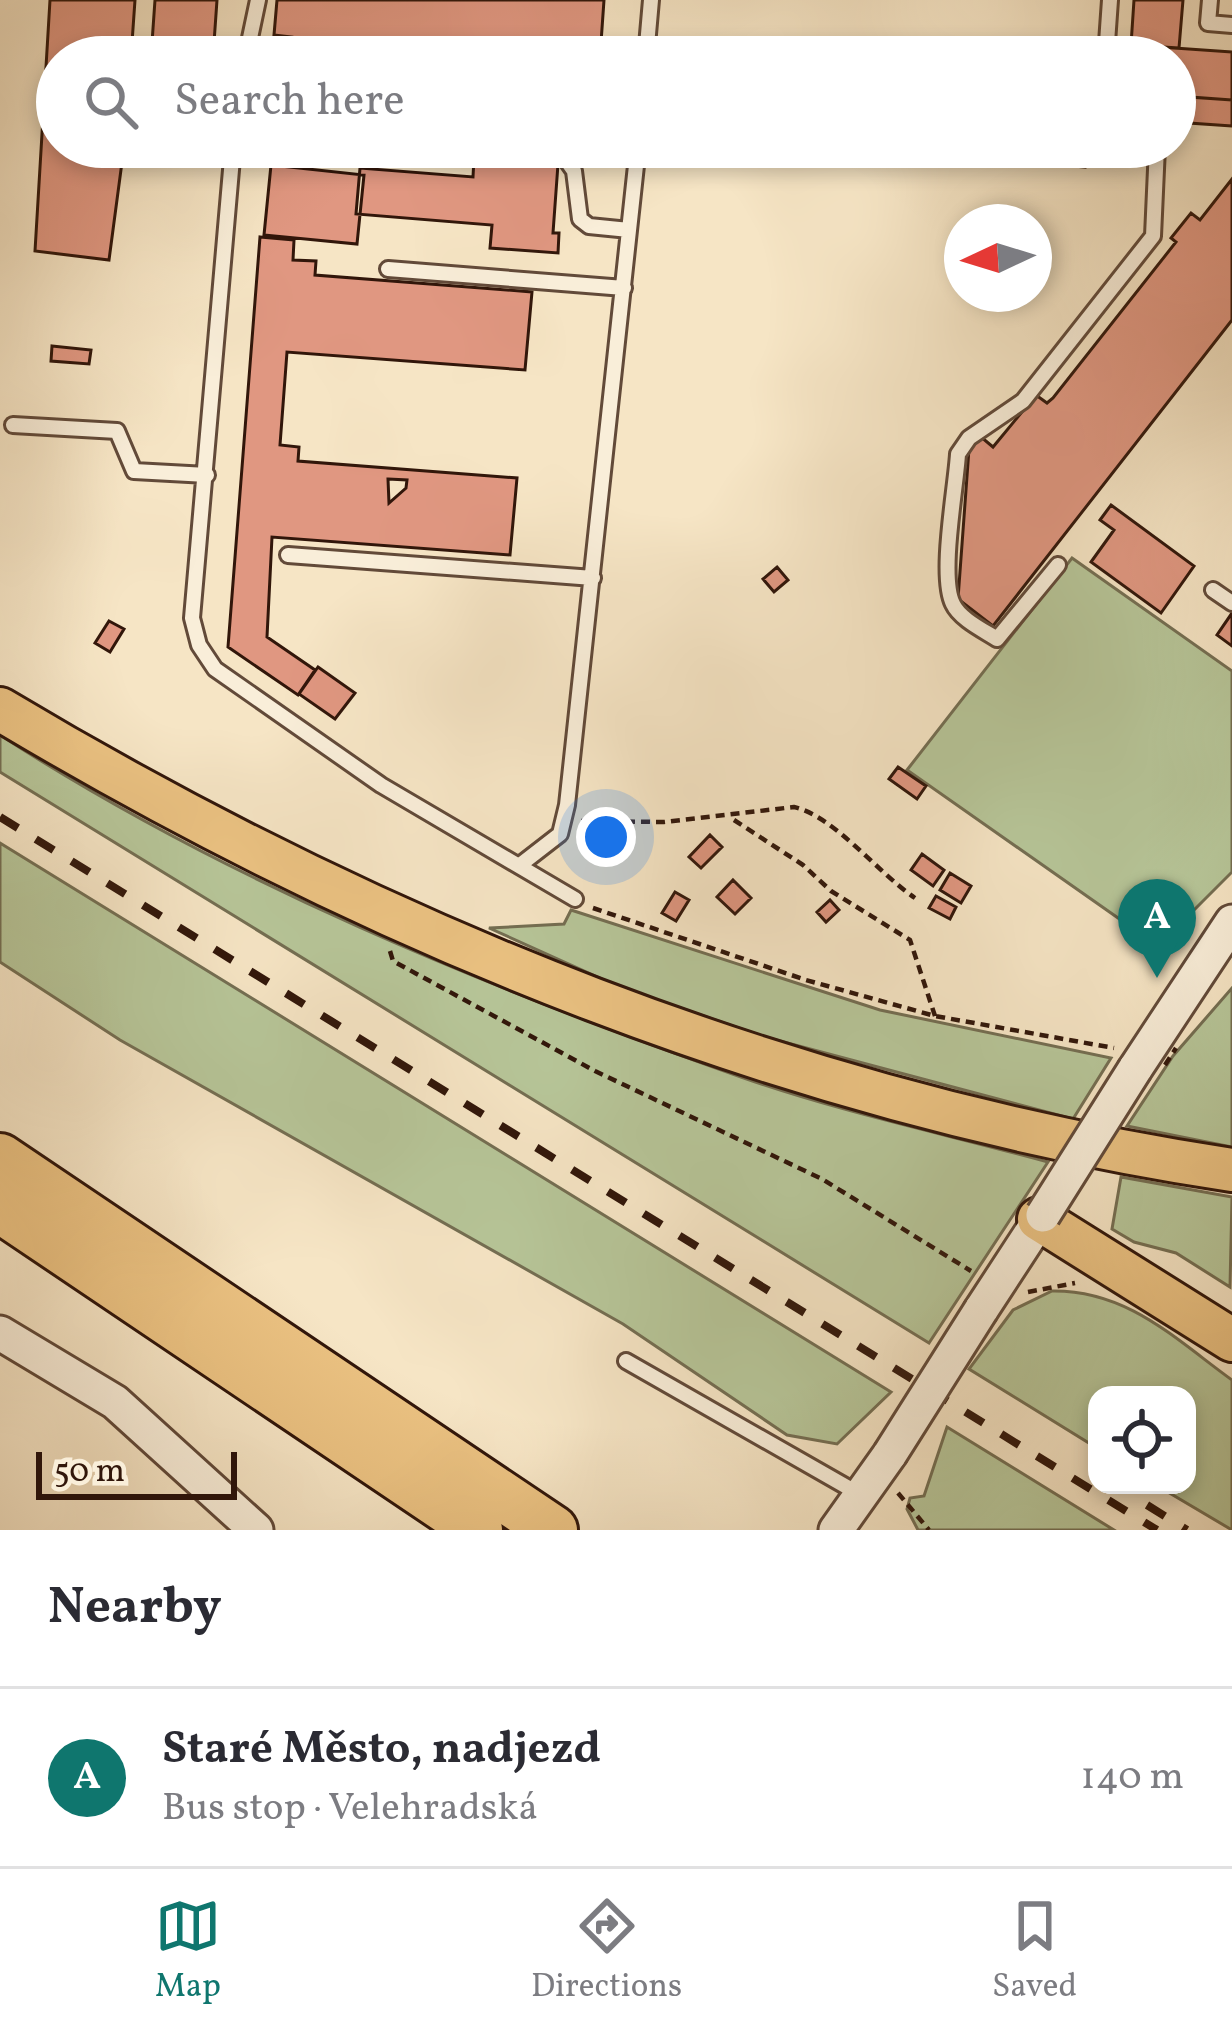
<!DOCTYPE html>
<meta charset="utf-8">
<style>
:root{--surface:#fff;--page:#f2f2f3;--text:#2b2b33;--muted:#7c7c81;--line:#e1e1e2;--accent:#0f766e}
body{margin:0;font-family:Vollkorn,serif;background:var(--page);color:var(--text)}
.controls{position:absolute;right:36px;bottom:36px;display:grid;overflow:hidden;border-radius:24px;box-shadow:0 6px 18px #0003}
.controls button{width:108px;height:108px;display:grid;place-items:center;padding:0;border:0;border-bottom:3px solid var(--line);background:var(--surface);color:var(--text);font:60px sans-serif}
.compass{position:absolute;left:944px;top:204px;width:108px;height:108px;border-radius:50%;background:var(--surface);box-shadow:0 6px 18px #0003;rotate:266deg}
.scale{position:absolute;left:36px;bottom:30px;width:201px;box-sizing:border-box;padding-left:12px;border:6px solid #31160a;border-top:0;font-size:33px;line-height:42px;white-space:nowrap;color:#31160a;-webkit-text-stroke:9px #f9eed9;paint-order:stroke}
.you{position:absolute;left:606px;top:837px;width:42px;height:42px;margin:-30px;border:9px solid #fff;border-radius:50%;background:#1a73e8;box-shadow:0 0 0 18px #1a73e833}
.badge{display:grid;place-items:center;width:78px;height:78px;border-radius:50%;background:var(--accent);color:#fff;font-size:39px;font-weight:700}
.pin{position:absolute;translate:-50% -99px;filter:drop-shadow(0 3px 6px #0008)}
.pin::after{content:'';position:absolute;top:63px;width:42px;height:36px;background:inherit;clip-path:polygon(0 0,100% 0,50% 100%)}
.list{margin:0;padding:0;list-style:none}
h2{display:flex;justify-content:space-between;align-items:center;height:156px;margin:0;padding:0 48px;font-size:51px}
h2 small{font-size:39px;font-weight:400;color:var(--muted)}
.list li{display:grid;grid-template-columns:78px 1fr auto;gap:36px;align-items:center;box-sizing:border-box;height:180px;padding:0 48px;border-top:3px solid var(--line)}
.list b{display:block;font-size:45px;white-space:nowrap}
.list p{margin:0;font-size:39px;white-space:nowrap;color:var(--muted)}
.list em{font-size:39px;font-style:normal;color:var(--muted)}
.icon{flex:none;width:66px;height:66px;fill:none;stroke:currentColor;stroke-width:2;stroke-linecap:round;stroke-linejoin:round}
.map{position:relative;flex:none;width:1232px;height:1530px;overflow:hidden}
.search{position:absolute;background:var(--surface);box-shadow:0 6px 18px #0003;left:36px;right:36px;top:36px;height:132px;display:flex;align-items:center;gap:30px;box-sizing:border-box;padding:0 42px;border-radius:66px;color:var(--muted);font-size:45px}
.sheet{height:336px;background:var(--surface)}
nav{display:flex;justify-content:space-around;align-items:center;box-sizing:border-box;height:168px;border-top:3px solid var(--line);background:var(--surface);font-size:33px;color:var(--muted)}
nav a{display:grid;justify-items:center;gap:6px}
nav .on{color:var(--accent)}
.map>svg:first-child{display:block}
.green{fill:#b7c699;stroke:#746e52;stroke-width:3}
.building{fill:#e09781;stroke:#31160a;stroke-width:3;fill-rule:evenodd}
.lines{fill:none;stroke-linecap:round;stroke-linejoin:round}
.service-casing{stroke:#624a39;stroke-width:20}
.tertiary-casing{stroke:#624a39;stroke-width:39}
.primary-casing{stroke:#31160a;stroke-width:48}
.motorway-casing{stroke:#31160a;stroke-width:54}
.path{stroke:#31160a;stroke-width:4.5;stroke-dasharray:9 6;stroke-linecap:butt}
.service{stroke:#f9eed9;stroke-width:14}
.tertiary{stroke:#f9eed9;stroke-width:33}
.primary{stroke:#ebc282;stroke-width:42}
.motorway{stroke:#ebc282;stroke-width:48}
.rail{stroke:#31160a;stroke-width:8;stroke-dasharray:21 21;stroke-linecap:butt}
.tertiary-bridge-casing{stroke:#624a39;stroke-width:39;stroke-linecap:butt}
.path-bridge{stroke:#31160a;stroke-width:4.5;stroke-dasharray:9 6;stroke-linecap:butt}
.tertiary-bridge{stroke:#f9eed9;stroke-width:33}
</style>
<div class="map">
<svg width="1232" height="1530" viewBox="0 0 1232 1530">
<rect width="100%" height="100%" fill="#f6e5c5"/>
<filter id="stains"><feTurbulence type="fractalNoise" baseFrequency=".00167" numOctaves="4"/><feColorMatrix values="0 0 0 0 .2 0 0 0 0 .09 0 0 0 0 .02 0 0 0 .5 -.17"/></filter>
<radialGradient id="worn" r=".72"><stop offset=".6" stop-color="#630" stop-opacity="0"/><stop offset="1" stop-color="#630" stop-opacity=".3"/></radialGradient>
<path class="green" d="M1072,558L1232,671V872L1158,946L907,770Z
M0,735C227,882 486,987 741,1077C840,1112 946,1134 1048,1162L929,1343L0,772Z
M0,843L891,1392L837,1444L787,1435L623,1324L120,1040L0,962Z
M571,910L880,1010L1111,1058L1073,1119L765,1037L622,988L489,928L564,924Z
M1232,988V1147L1127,1126L1173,1056Z
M1121,1177L1232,1197L1230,1287L1176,1253L1134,1242L1112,1229Z
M1052,1291C1127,1290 1174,1338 1232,1380V1530L1156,1485H1187V1395H1097V1448L969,1369L1013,1310Z
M947,1427L1114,1530H918L907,1509L910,1498L924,1496Z"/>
<path class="building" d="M50,0H135L131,57H57V147H124L109,260L35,251Z
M155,0H217L213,57H151Z
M277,0H604L600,57H478L292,43V37L274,35Z
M1134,0H1183L1179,48L1131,45Z
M1061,42L1094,44L1093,57H1060Z
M1131,45L1232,52V100L1175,96V57H1130Z
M1177,96L1232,100V126L1175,122Z
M315,147H362L360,166L314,162Z
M1054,147H1086L1085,167L1052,164Z
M474,158L558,164L553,233H559L558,253L490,248L492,225L356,214L360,168L473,177Z
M271,165L364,175L357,244L264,235Z
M1232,179V320L993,626L958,599L969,449L980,436L993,447L1036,395L1047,403L1053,398L1176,242L1171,238L1191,213L1200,220Z
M260,237L294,240L293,260L316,261L315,275L532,292L525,370L287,352L280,445L299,447L298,461L517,478L510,555L272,537L267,637L315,670L298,695L228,647ZM388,479L407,480L406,488L389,503Z
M52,346L91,350L89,364L51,361Z
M1111,505L1194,566L1161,613L1091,562L1114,530L1100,520Z
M777,567L788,580L774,592L763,579Z
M1232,613V646L1217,635Z
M109,621L124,629L110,652L95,643Z
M318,667L355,693L335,719L299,694Z
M898,767L926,786L917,799L889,779Z
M710,835L722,847L701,868L689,857Z
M922,854L944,870L933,886L911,870Z
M950,873L971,886L961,903L940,890Z
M733,880L751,898L735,914L717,897Z
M675,892L689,900L676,921L662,913Z
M936,896L956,907L950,919L929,908Z
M830,900L839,910L826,922L817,912Z"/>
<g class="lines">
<defs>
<path id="service" d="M1210,0L1208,23L1232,25
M246,57L258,0
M646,57L651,0
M1106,57L1110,0
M233,147L192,618L199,645L215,669L381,785L575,899
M482,147L562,154L574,171L580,219L589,226L629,230
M388,269L624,288
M13,425L117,431L134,471L207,475
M288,555L593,578
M1058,565L997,639C983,630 960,619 953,604C939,576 956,488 958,454L969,438L1023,401L1153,236L1157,147
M1213,590L1232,603
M520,865L560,834L567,805L638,147
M626,1361L861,1495"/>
<path id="tertiary" d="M1135,1069L1232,922
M981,1310L1043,1215
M0,1333L115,1402L256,1530
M836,1530L890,1454"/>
<path id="primary" d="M0,709C377,935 795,1104 1232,1170
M1039,1219L1232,1340"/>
<path id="motorway" d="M0,1158L553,1530
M0,1208L478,1530"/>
</defs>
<use href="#service" class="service-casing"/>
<use href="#tertiary" class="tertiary-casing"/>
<use href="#primary" class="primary-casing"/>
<use href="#motorway" class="motorway-casing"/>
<path class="path" d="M734,820L803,865L831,891L910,940L935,1016
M581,821L664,822L794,807C834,816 877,872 915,898
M593,908L806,980L935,1016L1114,1048
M390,951L393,961L595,1071L822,1179L971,1271
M1028,1292L1075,1283
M898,1493L929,1530"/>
<use href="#service" class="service"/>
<use href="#tertiary" class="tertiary"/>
<use href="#primary" class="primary"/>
<use href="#motorway" class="motorway"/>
<path class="rail" d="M0,817L1157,1530
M1147,1505L1187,1530"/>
<defs>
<path id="tertiary-bridge" d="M1043,1215L1135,1069
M890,1454L981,1310"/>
</defs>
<use href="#tertiary-bridge" class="tertiary-bridge-casing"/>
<path class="path-bridge" d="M1165,1065L1176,1048"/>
<use href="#tertiary-bridge" class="tertiary-bridge"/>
</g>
<rect width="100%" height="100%" filter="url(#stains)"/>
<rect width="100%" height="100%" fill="url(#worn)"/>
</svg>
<div class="controls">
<button><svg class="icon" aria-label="locate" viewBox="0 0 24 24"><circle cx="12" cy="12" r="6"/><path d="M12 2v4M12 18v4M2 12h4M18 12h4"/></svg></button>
</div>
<svg class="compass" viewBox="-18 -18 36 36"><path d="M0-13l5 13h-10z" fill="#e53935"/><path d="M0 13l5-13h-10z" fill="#7c7c81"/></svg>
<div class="scale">50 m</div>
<div class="you"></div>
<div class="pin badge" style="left:1157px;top:978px">A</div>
<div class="search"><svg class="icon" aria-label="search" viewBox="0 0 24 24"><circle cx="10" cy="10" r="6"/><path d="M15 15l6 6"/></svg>Search here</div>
</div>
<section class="sheet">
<h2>Nearby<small></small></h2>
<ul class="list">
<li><span class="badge">A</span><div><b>Staré Město, nadjezd</b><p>Bus stop · Velehradská</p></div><em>140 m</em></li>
</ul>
</section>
<nav>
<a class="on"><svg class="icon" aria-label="map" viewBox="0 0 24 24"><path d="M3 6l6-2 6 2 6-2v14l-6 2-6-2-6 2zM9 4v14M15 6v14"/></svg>Map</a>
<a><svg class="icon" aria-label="directions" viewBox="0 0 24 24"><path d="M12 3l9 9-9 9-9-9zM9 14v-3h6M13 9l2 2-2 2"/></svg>Directions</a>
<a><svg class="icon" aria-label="saved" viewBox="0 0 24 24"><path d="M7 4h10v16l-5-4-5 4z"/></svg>Saved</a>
</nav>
